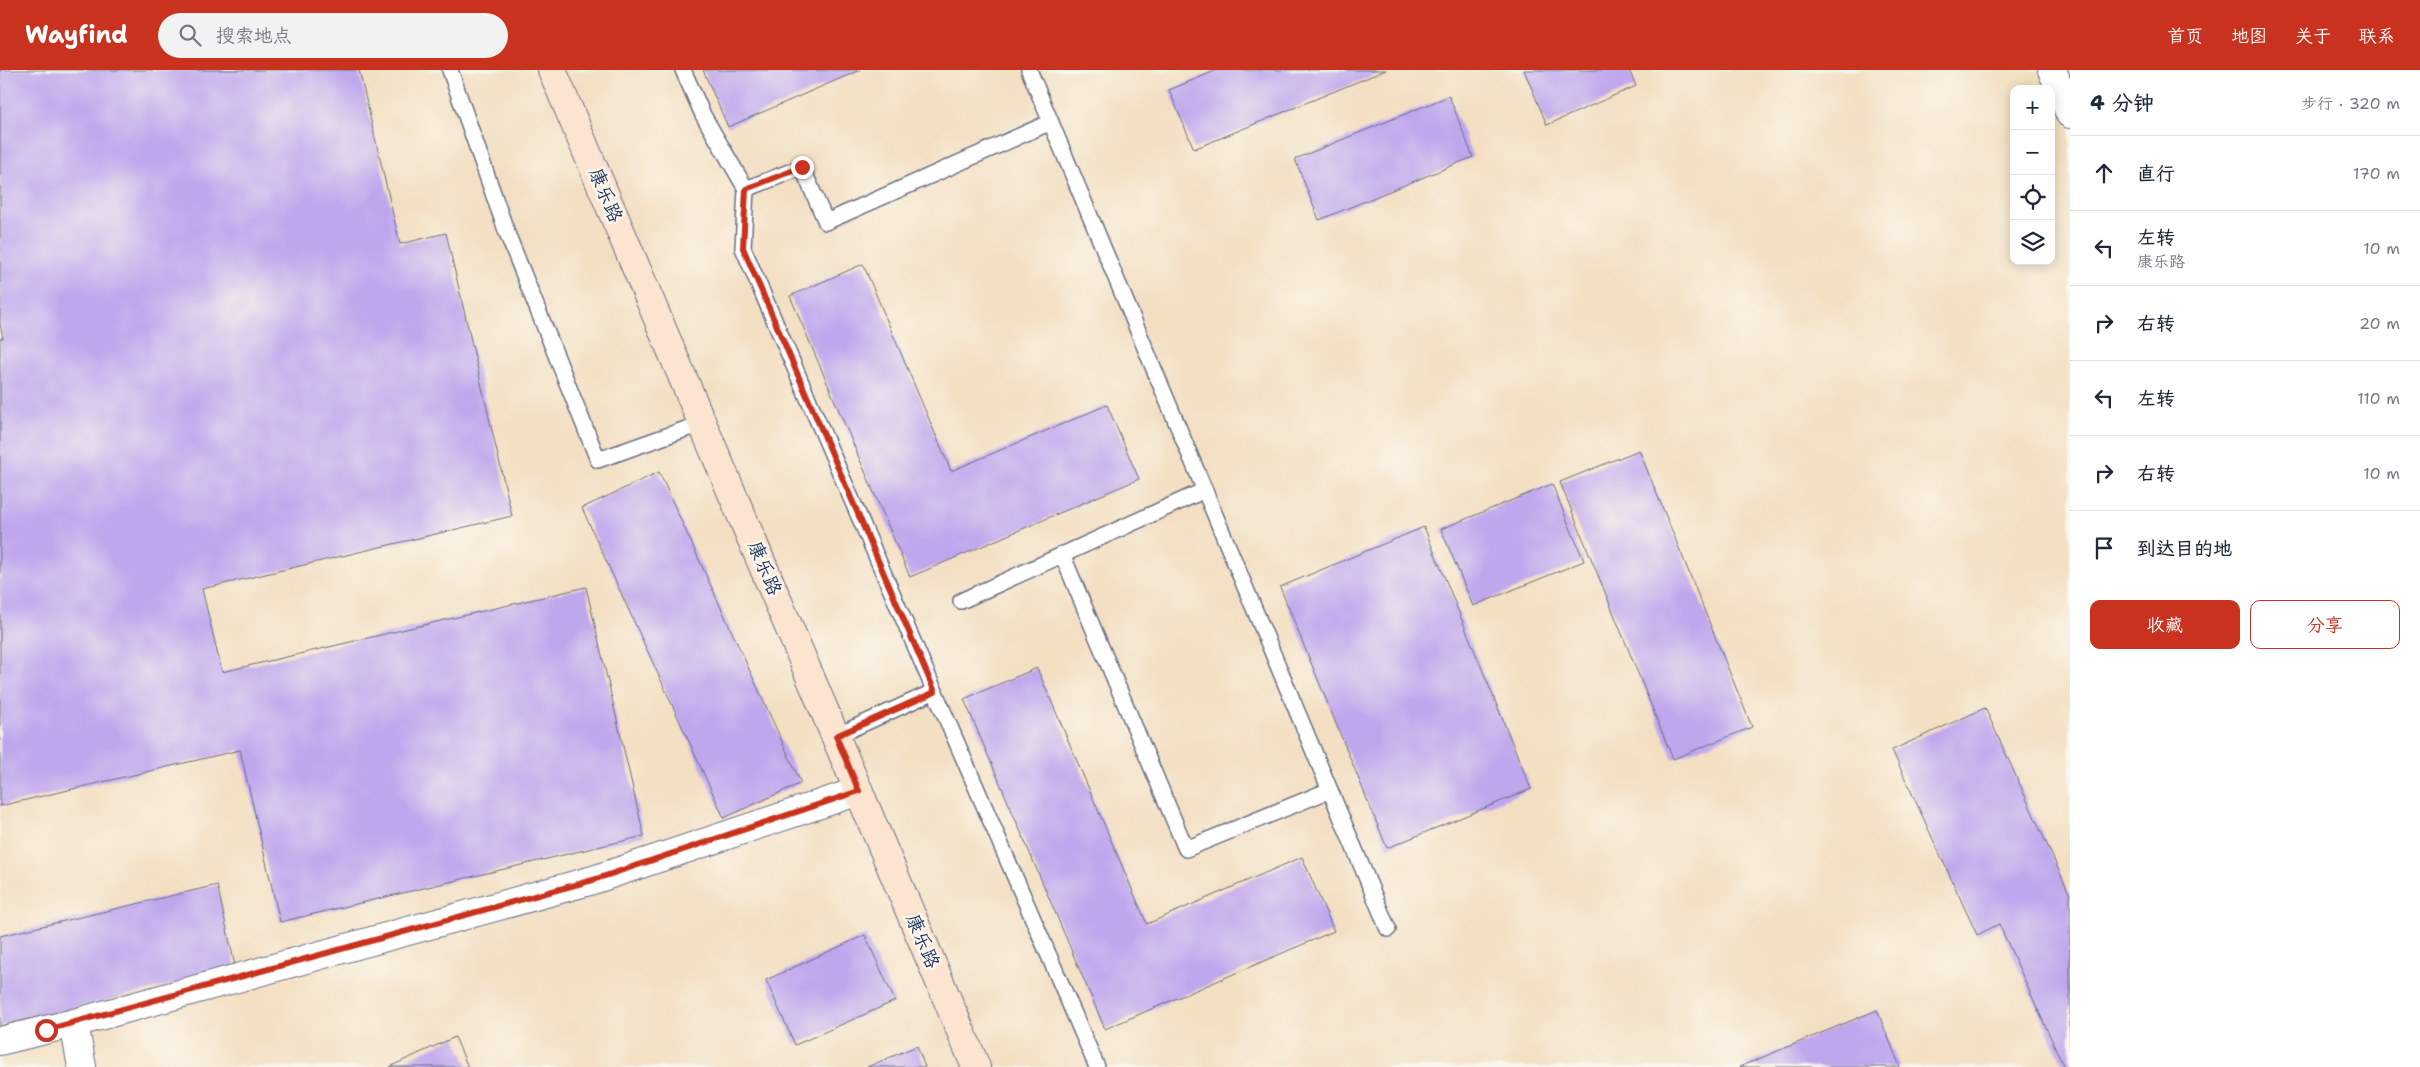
<!DOCTYPE html>
<html lang="zh">
<meta charset="utf-8">
<style>
:root{--surface:#fff;--page:#f2f2f3;--text:#1f2937;--muted:#747a83;--line:#e0e1e3;--accent:#c8321e}
body{margin:0;font-family:"Shantell Sans","LXGW WenKai TC",sans-serif;background:var(--page);color:var(--text)}
.controls{position:absolute;right:15px;top:15px;display:grid;overflow:hidden;border-radius:10px;box-shadow:0 2px 12px #0003}
.controls button{width:45px;height:45px;display:grid;place-items:center;padding:0;border:0;border-bottom:1px solid var(--line);background:var(--surface);color:var(--text);font:25px sans-serif}
.stop{position:absolute;width:15px;height:15px;margin:-11px;border:4px solid #c8321e;border-radius:50%;background:#fff}
.stop.end{background:#c8321e;border-color:#fff;box-shadow:0 1px 5px #0008}
.list{margin:0;padding:0;list-style:none}
h2{display:flex;justify-content:space-between;align-items:center;height:65px;margin:0;padding:0 20px;font-size:21px}
h2 small{font-size:16px;font-weight:400;color:var(--muted)}
.list li{display:grid;grid-template-columns:32px 1fr auto;gap:15px;align-items:center;box-sizing:border-box;height:75px;padding:0 20px;border-top:1px solid var(--line)}
.list b{display:block;font-size:19px;white-space:nowrap}
.list p{margin:0;font-size:16px;white-space:nowrap;color:var(--muted)}
.list em{font-size:16px;font-style:normal;color:var(--muted)}
.actions{display:flex;gap:10px;padding:15px 20px}
.actions a{flex:1;padding:11px 0;border:1px solid var(--accent);border-radius:10px;text-align:center;font-size:18px;color:var(--accent)}
.actions .main{background:var(--accent);color:#fff}
.icon{flex:none;width:28px;height:28px;fill:none;stroke:currentColor;stroke-width:2;stroke-linecap:round;stroke-linejoin:round}
.map{position:relative;flex:none;width:2070px;height:997px;overflow:hidden}
header{display:flex;align-items:center;gap:30px;box-sizing:border-box;height:70px;padding:0 25px;background:var(--accent);color:#fff}
header strong{font-size:24px}
nav{display:flex;gap:28px;margin-inline-start:auto;font-size:18px}
.search{width:350px;height:45px;background:var(--page);display:flex;align-items:center;gap:12px;box-sizing:border-box;padding:0 18px;border-radius:28px;color:var(--muted);font-size:19px}
main{display:flex}
aside{flex:1;background:var(--surface)}
.map>svg:first-child{display:block}
.building{fill:#bfa7ed}
.lines{fill:none;stroke-linecap:round;stroke-linejoin:round}
.service-casing{stroke:#676d81;stroke-width:18}
.minor-casing{stroke:#676d81;stroke-width:30}
.tertiary-casing{stroke:#676d81;stroke-width:30}
.secondary-casing{stroke:#676d81;stroke-width:30}
.service{stroke:#fff;stroke-width:15}
.minor{stroke:#fff;stroke-width:28}
.tertiary{stroke:#fff;stroke-width:28}
.secondary{stroke:#fce5d0;stroke-width:28}
.route{stroke:#c8321e;stroke-width:6}
.labels{text-anchor:middle;dominant-baseline:central;stroke-width:5;stroke-linejoin:round;paint-order:stroke}
.street-label{font-size:19px;fill:#1b2f5e;stroke:#fbf7ec}
</style>
<header>
<strong>Wayfind</strong>
<div class="search"><svg class="icon" aria-label="search" viewBox="0 0 24 24"><circle cx="10" cy="10" r="6"/><path d="M15 15l6 6"/></svg>搜索地点</div>
<nav><a>首页</a><a>地图</a><a>关于</a><a>联系</a></nav>
</header>
<main>
<div class="map">
<svg width="2070" height="997" viewBox="0 0 2070 997">
<rect width="100%" height="100%" fill="#fbf7ec"/>
<filter id="ink" filterUnits="userSpaceOnUse"><feTurbulence type="fractalNoise" baseFrequency=".02" numOctaves="2"/><feDisplacementMap in="SourceGraphic" scale="10" xChannelSelector="R" yChannelSelector="G"/><feConvolveMatrix kernelMatrix="1 2 1 2 8 2 1 2 1" color-interpolation-filters="sRGB"/></filter>
<filter id="wash" filterUnits="userSpaceOnUse"><feTurbulence type="fractalNoise" baseFrequency=".0096" numOctaves="4" result="noise"/><feDisplacementMap in="SourceGraphic" scale="20" xChannelSelector="R" yChannelSelector="G"/><feGaussianBlur stdDeviation="1.12" result="paint"/><feColorMatrix in="noise" values="0 0 0 0 0 0 0 0 0 0 0 0 0 0 0 0 0 1.4 0 .05"/><feComposite in="paint" operator="in"/></filter>
<g filter="url(#wash)">
<rect width="100%" height="100%" fill="#f3dfc2"/>
<g id="blocks">
<path class="building" d="M0,0H359L400,174L446,163L512,446L202,519L222,602L586,517L644,766L280,852L240,680L0,736V268H3L0,254Z
M703,0H860L728,57Z
M1217,0H1386L1194,79L1169,20Z
M1524,0H1629L1636,16L1547,55Z
M1449,26L1473,87L1319,150L1295,89Z
M863,194L951,401L1107,335L1139,409L910,507L790,226Z
M1639,380L1752,657L1673,689L1560,412Z
M659,402L801,713L724,748L582,438Z
M1552,414L1584,491L1473,536L1441,459Z
M1424,457L1531,719L1387,778L1280,517Z
M1037,598L1147,854L1302,787L1334,861L1105,959L964,629Z
M1985,638L2070,825V997H2064L1999,854L1977,865L1892,680Z
M217,815L236,900L0,956V866Z
M865,865L895,931L795,975L766,910Z
M1877,940L1900,997H1739Z
M455,967L468,997H389Z
M917,976L925,997H867Z"/>
</g>
</g>
<g filter="url(#ink)">
<use href="#blocks" fill-opacity="0" stroke="#676d81" stroke-width="1"/>
<g class="lines">
<defs>
<path id="service" d="M450,0L507,163L598,390L703,353
M683,0L703,45L746,119L743,178L1097,997
M1029,0L1388,859
M746,119L802,97L826,152L1051,52
M1062,484L1186,779L1330,720
M961,531L1205,420
M836,666L935,621"/>
<path id="minor" d="M74,953L82,997
M0,971L74,953L593,810L859,721"/>
<path id="tertiary" d="M2052,0L2070,44"/>
<path id="secondary" d="M552,0L976,997"/>
</defs>
<use href="#service" class="service-casing"/>
<use href="#minor" class="minor-casing"/>
<use href="#tertiary" class="tertiary-casing"/>
<use href="#secondary" class="secondary-casing"/>
<use href="#service" class="service"/>
<use href="#minor" class="minor"/>
<use href="#tertiary" class="tertiary"/>
<use href="#secondary" class="secondary"/>
</g>
</g>
<g class="lines" filter="url(#ink)">
<path class="route" d="M46,960L593,810L859,721L836,666L935,622L743,178L746,119L802,97"/>
</g>
<g class="labels">
<g class="street-label">
<text transform="translate(606 125) rotate(67)">康乐路</text>
<text transform="translate(765 498) rotate(67)">康乐路</text>
<text transform="translate(923 871) rotate(67)">康乐路</text>
</g>
</g>
</svg>
<div class="controls">
<button>+</button>
<button>−</button>
<button><svg class="icon" aria-label="locate" viewBox="0 0 24 24"><circle cx="12" cy="12" r="6"/><path d="M12 2v4M12 18v4M2 12h4M18 12h4"/></svg></button>
<button><svg class="icon" aria-label="layers" viewBox="0 0 24 24"><path d="M12 4l9 5-9 5-9-5zM3 14l9 5 9-5"/></svg></button>
</div>
<div class="stop" style="left:46px;top:960px"></div>
<div class="stop end" style="left:802px;top:97px"></div>
</div>
<aside>
<h2>4 分钟<small>步行 · 320 m</small></h2>
<ul class="list">
<li><svg class="icon" aria-label="ahead" viewBox="0 0 24 24"><path d="M12 20V5M6 11l6-6 6 6"/></svg><div><b>直行</b></div><em>170 m</em></li>
<li><svg class="icon" aria-label="left" viewBox="0 0 24 24"><path d="M17 20v-9H6M10 6l-5 5 5 5"/></svg><div><b>左转</b><p>康乐路</p></div><em>10 m</em></li>
<li><svg class="icon" aria-label="right" viewBox="0 0 24 24"><path d="M7 20v-9h11M14 6l5 5-5 5"/></svg><div><b>右转</b></div><em>20 m</em></li>
<li><svg class="icon" aria-label="left" viewBox="0 0 24 24"><path d="M17 20v-9H6M10 6l-5 5 5 5"/></svg><div><b>左转</b></div><em>110 m</em></li>
<li><svg class="icon" aria-label="right" viewBox="0 0 24 24"><path d="M7 20v-9h11M14 6l5 5-5 5"/></svg><div><b>右转</b></div><em>10 m</em></li>
<li><svg class="icon" aria-label="arrive" viewBox="0 0 24 24"><path d="M6 21V4h12l-3 4 3 4H6"/></svg><div><b>到达目的地</b></div></li>
</ul>
<div class="actions"><a class="main">收藏</a><a>分享</a></div>
</aside>
</main>
